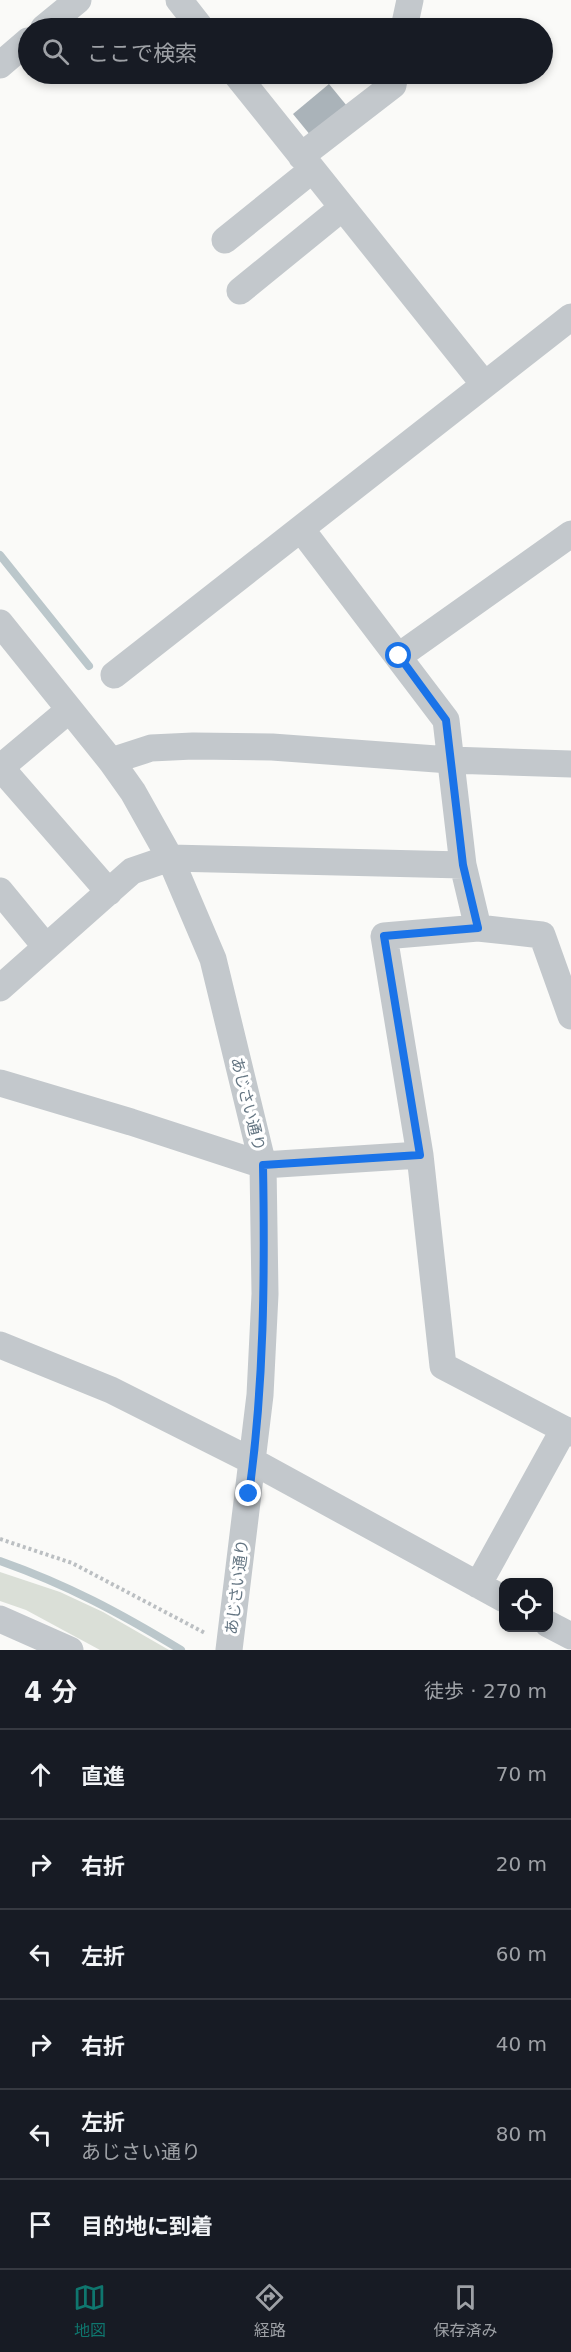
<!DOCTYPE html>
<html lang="ja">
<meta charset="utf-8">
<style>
:root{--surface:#171b24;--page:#242831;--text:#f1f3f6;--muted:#9ea1a6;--line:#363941;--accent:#0f766e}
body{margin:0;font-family:"DejaVu Sans","Noto Sans JP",sans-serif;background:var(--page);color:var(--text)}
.controls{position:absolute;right:18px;bottom:18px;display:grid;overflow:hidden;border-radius:12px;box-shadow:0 3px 9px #0003}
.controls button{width:54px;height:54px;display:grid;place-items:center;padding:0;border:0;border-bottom:2px solid var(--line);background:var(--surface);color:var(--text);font:30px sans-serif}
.stop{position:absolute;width:18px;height:18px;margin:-14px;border:4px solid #1a73e8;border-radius:50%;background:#fff}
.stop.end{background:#1a73e8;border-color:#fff;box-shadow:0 2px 6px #0008}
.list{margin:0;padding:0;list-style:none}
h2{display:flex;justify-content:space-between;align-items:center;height:78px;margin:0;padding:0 24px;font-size:26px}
h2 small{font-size:20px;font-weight:400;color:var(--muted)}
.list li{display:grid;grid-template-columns:39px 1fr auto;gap:18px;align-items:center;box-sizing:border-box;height:90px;padding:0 24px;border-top:2px solid var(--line)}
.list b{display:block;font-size:22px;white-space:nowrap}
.list p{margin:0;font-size:20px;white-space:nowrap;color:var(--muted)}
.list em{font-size:20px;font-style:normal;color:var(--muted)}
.icon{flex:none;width:33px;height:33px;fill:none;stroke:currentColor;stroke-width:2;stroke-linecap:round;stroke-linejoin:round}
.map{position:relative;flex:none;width:571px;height:1650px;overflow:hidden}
.search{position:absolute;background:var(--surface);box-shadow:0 3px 9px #0003;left:18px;right:18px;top:18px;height:66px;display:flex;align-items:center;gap:15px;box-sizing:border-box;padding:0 21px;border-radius:33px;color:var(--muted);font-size:22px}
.sheet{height:618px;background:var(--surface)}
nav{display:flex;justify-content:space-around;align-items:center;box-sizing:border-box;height:84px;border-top:2px solid var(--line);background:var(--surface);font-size:16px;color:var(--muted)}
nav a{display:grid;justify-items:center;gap:3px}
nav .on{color:var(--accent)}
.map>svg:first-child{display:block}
.green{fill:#dadfd7}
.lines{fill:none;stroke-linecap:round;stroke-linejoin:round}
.stream{stroke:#bbc7cb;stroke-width:8}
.building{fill:#aab3b9}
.path{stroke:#bbbfc2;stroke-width:4;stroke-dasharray:3 3;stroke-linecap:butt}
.minor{stroke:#c3c8cc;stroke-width:27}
.route{stroke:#1a73e8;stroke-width:8}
.labels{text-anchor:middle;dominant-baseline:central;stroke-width:6;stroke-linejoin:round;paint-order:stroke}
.street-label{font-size:16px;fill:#657683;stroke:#fff}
</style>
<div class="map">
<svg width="571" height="1650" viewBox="0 0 571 1650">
<rect width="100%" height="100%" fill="#fafaf8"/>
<path class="green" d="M0,1572L60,1592L103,1612L169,1650H100L26,1610L0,1601Z"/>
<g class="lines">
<path class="stream" d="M0,555L89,666
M0,1561C68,1585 120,1613 181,1650"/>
</g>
<path class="building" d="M329,84L347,106L311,136L293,114Z"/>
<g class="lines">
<path class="path" d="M0,1539L72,1563L205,1633"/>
<path class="minor" d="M179,0L201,28
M44,28L78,0
M404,28L410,0
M0,65L28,41
M236,74L484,384
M301,156L393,85L395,74
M225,240L312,170
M240,291L342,208
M301,529L446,720L463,865L478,928
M0,623L111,761L133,792L170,858L213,959L263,1165L265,1294L260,1395L229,1650
M399,656L571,534
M114,675L571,317
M111,761L151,748L193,746L272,747L450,760L571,764
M0,768L69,710
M1,768L109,892
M0,891L46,947
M0,988L132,871L170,858L463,865
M571,1016L542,935L478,928L384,936L420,1155L443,1366L571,1433
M0,1083L131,1122L263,1165L420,1155
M0,1345L111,1390L254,1462L504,1599
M478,1585L564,1429
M0,1619L70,1650
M548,1624L571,1636"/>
</g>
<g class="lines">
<path class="route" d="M249,1494C264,1385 265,1276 263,1165L420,1155L384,936L478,928L463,865L446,720L399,656"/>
</g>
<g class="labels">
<g class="street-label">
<text transform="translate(248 1104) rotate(76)">あじさい通り</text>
<text transform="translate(237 1587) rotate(-83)">あじさい通り</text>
</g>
</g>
</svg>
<div class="controls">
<button><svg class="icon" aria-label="locate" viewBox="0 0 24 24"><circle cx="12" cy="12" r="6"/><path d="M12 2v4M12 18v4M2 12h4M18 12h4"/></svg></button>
</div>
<div class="stop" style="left:399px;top:656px"></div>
<div class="stop end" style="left:249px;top:1494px"></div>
<div class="search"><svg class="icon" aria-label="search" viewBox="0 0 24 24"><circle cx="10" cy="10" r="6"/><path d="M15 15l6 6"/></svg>ここで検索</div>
</div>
<section class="sheet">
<h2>4 分<small>徒歩 · 270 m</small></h2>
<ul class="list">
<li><svg class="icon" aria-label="ahead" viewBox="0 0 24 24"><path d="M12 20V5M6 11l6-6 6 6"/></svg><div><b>直進</b></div><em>70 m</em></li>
<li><svg class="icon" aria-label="right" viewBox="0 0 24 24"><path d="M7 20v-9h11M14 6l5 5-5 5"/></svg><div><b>右折</b></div><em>20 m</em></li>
<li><svg class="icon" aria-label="left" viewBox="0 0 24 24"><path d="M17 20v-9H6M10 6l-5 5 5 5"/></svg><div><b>左折</b></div><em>60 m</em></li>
<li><svg class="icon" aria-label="right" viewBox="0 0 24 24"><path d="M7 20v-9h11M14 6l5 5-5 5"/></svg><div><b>右折</b></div><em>40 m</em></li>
<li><svg class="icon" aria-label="left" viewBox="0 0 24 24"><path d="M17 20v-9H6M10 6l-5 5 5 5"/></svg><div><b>左折</b><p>あじさい通り</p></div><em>80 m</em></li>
<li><svg class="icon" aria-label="arrive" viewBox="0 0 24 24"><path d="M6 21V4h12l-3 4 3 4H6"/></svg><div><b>目的地に到着</b></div></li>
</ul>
</section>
<nav>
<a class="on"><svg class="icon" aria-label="map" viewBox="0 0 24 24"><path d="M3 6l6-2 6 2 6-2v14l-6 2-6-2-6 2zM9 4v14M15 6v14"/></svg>地図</a>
<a><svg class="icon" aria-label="directions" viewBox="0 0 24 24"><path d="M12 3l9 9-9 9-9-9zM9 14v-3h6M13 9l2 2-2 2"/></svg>経路</a>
<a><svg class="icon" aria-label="saved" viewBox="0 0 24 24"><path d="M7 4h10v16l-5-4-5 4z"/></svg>保存済み</a>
</nav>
